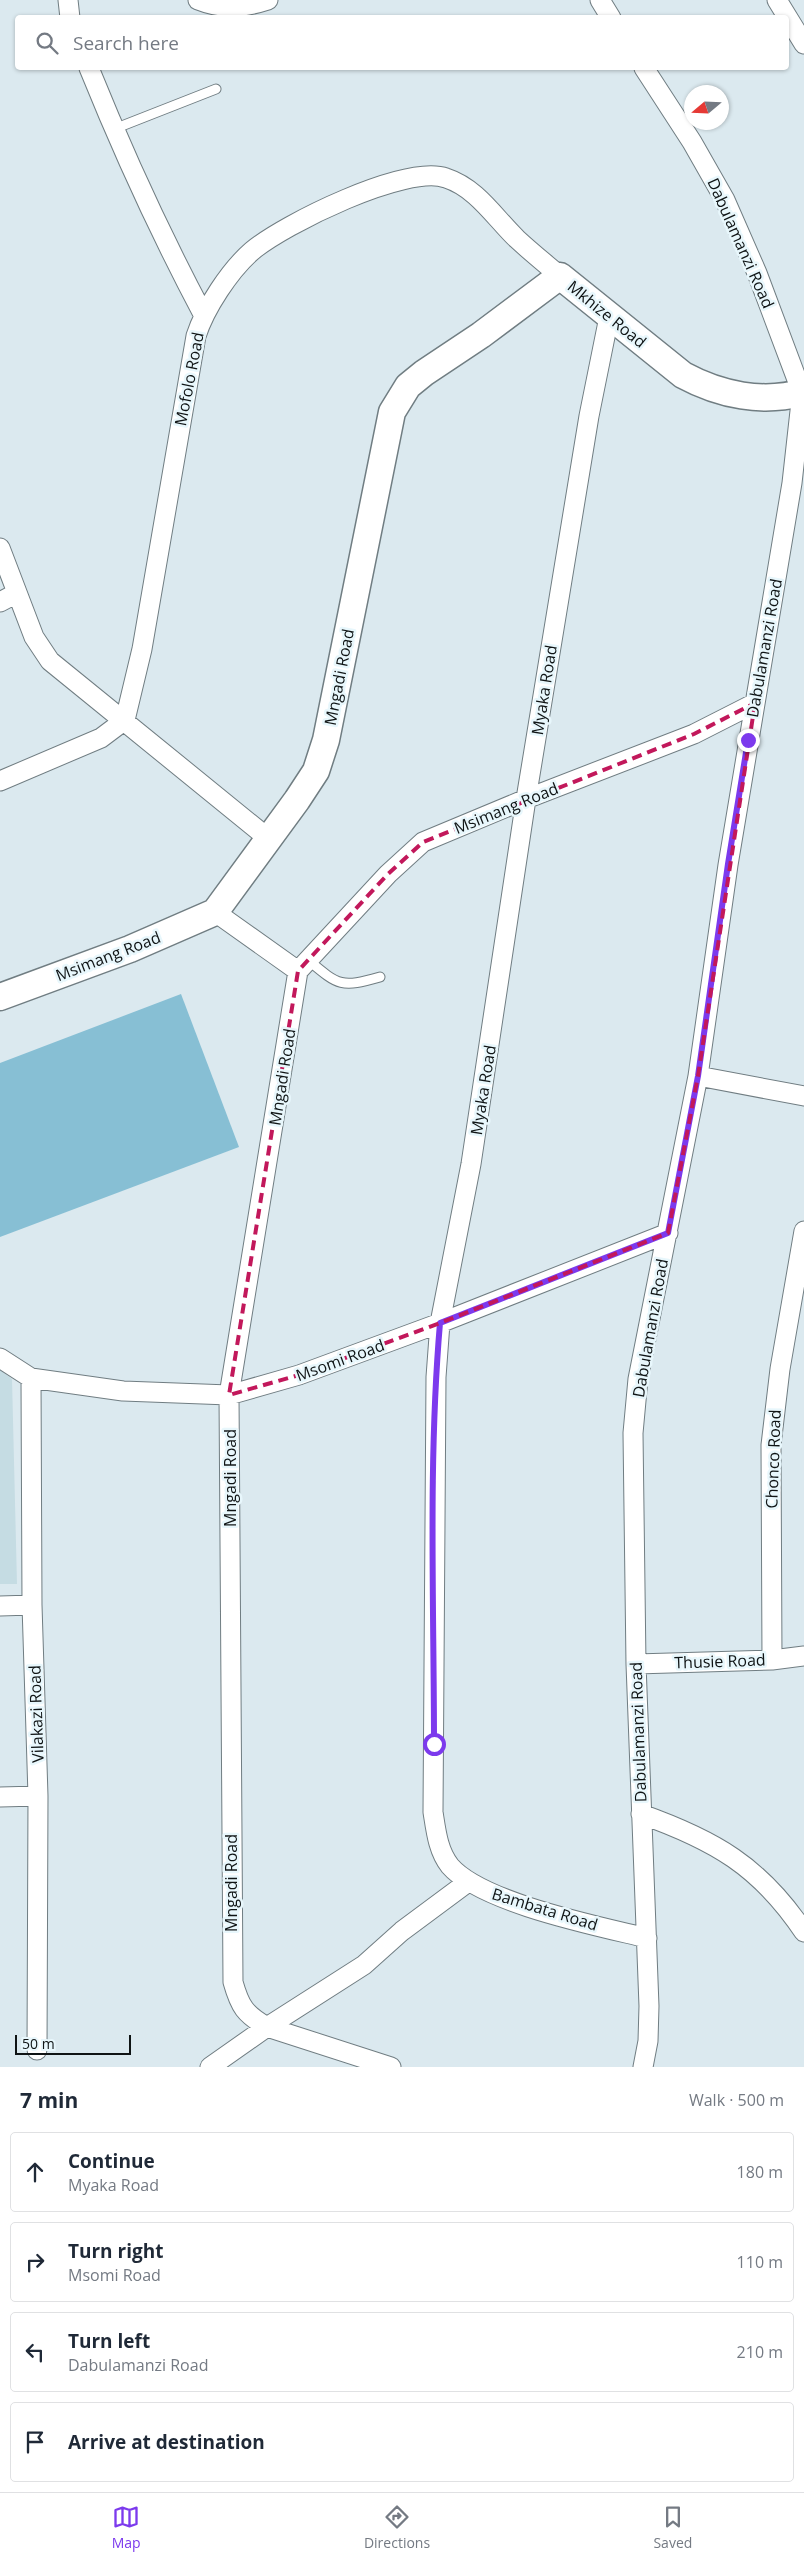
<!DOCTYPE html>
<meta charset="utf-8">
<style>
:root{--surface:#fff;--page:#f6f6f7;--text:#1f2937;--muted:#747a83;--line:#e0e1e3;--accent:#7c3aed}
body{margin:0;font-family:"Open Sans",sans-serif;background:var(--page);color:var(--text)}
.compass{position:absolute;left:684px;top:85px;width:45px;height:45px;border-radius:50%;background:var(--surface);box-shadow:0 1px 4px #0004;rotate:251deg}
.scale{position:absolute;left:15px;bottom:12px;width:116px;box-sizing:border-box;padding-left:5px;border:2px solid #0f1415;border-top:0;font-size:14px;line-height:18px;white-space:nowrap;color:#0f1415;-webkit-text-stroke:4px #e8f7fc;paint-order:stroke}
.stop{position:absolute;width:15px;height:15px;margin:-11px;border:4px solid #7c3aed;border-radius:50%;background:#fff}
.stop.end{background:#7c3aed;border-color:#fff;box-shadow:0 1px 5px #0008}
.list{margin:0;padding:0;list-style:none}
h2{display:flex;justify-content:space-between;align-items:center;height:65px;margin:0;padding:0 20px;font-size:21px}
h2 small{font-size:16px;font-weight:400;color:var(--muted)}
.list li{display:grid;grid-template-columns:32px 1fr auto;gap:15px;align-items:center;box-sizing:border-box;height:80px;margin:0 10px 10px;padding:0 10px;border:1px solid var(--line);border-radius:5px}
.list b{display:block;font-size:19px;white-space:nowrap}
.list p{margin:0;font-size:16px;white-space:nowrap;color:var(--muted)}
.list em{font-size:16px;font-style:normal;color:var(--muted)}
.icon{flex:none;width:28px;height:28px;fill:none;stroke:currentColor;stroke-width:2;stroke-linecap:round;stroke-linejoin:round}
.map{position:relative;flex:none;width:804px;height:2067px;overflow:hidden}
.search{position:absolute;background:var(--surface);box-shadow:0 1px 4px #0004;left:15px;right:15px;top:15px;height:55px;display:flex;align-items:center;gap:12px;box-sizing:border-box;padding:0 18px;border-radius:5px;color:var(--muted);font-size:19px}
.sheet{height:425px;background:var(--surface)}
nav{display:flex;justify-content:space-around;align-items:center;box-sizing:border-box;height:70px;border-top:1px solid var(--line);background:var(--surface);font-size:14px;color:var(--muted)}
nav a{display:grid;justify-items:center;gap:2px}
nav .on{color:var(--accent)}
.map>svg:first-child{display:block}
.built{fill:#c5dce3}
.grass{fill:#87bfd4}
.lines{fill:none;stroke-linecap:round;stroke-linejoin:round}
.lane-casing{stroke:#707d82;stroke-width:11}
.street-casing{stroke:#707d82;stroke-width:21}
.secondary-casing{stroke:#707d82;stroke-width:29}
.lane{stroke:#fff;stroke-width:9}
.street{stroke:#fff;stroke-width:19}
.secondary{stroke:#fff;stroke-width:26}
.route{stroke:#7c3aed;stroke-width:6}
.marked{fill:none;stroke:#c2185b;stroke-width:4;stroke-dasharray:10 6;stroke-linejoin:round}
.labels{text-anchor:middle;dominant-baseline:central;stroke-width:5;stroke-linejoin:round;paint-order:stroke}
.street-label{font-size:16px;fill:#0f1415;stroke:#e8f7fc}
</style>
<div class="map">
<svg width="804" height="2067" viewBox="0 0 804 2067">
<rect width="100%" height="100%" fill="#dbe9ef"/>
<path class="built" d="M0,1370L12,1379L17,1584H0Z"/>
<path class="grass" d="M181,994L239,1147L0,1237V1063Z"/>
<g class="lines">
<defs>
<path id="lane" d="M114,129L216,89
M308,960C339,986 341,988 380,977"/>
<path id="street" d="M68,0L70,18
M198,0C223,10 243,8 268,0
M600,0L611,18
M777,0L804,44
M89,68C123,152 160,233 203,314
M609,317L589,416L526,799L471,1164L440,1323L436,1377L433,1812C436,1831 438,1851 450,1866C482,1903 598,1926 647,1938
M0,548L34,637L50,661L269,839
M0,602L17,593
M125,720L142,649L196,336C205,308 230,270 252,251C284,224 406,164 446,178C477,188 495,218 517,239C531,252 546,264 560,276
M0,781L101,738L125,720
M215,912L298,971
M298,971L229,1395L233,1982C240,2007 245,2014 267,2027L391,2067
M298,971L388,874L423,842L526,799L694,734L755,703
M698,1076L804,1096
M0,1358L31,1378L123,1391L229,1395L299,1375L440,1323L668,1233
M31,1378L32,1605L38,1796L37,2050
M0,1606L32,1605
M772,1660L771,1445L780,1369L804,1231
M636,1664L772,1660L804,1656
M0,1797L38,1796
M641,1814C714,1840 760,1866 804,1932
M210,2067L267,2027L364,1965L402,1931L468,1882
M643,2067L648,2041L649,2006L636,1664L633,1433L638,1379L698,1076L728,865L792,483L802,393L757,273L725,200L692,142L644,68"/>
<path id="secondary" d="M0,997L130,949L215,912L297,800L316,771L326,740L392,412L408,386L424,373L481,335L560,276L683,375C720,395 763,404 804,392"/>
</defs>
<use href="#lane" class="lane-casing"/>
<use href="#street" class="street-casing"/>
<use href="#secondary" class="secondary-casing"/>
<use href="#lane" class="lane"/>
<use href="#street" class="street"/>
<use href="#secondary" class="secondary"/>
</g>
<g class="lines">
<path class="route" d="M434,1744C434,1604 428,1463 440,1323L668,1233L698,1076L728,864L748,740"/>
</g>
<path class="marked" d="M755,703L698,1076L668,1233L440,1323L299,1375L229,1395L298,971L388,874L423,842L694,734Z"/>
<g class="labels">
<g class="street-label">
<text transform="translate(741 243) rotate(66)">Dabulamanzi Road</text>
<text transform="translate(607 314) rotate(39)">Mkhize Road</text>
<text transform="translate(189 379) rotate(-79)">Mofolo Road</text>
<text transform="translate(764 648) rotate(-80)">Dabulamanzi Road</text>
<text transform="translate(339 677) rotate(-79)">Mngadi Road</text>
<text transform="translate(544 690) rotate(-81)">Myaka Road</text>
<text transform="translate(506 808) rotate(-22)">Msimang Road</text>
<text transform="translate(108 956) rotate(-21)">Msimang Road</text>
<text transform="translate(282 1077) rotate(-81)">Mngadi Road</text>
<text transform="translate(483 1090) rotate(-81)">Myaka Road</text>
<text transform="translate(650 1328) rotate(-80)">Dabulamanzi Road</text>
<text transform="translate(340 1360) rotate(-20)">Msomi Road</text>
<text transform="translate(773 1459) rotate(-88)">Chonco Road</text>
<text transform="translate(230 1478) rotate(-90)">Mngadi Road</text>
<text transform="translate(720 1661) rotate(-2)">Thusie Road</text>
<text transform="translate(36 1714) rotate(-92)">Vilakazi Road</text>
<text transform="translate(638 1732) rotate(-92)">Dabulamanzi Road</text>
<text transform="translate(231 1883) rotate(-90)">Mngadi Road</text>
<text transform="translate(545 1909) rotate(17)">Bambata Road</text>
</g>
</g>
</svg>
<svg class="compass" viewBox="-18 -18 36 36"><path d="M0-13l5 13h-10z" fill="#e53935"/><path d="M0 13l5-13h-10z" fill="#747a83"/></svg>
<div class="scale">50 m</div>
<div class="stop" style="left:434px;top:1744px"></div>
<div class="stop end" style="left:748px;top:740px"></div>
<div class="search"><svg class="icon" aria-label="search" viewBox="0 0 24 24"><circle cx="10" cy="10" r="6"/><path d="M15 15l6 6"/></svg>Search here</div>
</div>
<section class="sheet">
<h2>7 min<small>Walk · 500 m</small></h2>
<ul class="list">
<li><svg class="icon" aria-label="ahead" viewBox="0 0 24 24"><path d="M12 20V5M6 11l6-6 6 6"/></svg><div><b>Continue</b><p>Myaka Road</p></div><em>180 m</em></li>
<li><svg class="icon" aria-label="right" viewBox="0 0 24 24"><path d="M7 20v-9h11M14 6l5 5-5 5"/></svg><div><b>Turn right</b><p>Msomi Road</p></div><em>110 m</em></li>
<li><svg class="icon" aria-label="left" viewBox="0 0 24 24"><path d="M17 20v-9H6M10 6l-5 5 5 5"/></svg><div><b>Turn left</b><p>Dabulamanzi Road</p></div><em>210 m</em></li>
<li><svg class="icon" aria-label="arrive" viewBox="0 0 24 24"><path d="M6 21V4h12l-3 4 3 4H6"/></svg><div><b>Arrive at destination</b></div></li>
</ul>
</section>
<nav>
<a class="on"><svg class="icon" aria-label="map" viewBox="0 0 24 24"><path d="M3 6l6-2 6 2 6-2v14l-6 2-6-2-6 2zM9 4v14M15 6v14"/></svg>Map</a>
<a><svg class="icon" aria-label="directions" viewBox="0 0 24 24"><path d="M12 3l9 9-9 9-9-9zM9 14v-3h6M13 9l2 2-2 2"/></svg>Directions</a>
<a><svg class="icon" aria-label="saved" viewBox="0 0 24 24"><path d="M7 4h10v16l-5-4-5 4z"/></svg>Saved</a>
</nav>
